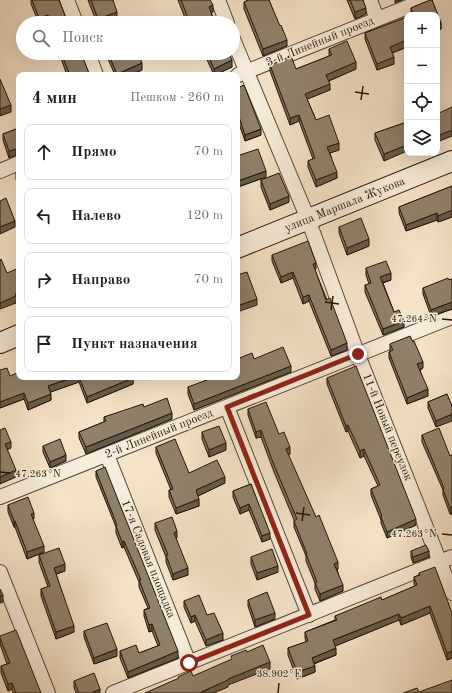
<!DOCTYPE html>
<html lang="ru">
<meta charset="utf-8">
<style>
:root{--surface:#fff;--page:#f6f6f6;--text:#202124;--muted:#757577;--line:#e0e0e0}
body{margin:0;font-family:"Old Standard TT",serif;background:var(--page);color:var(--text)}
.controls{position:absolute;right:12px;top:12px;display:grid;overflow:hidden;border-radius:8px;box-shadow:0 4px 16px #0002}
.controls button{width:36px;height:36px;display:grid;place-items:center;padding:0;border:0;border-bottom:1px solid var(--line);background:var(--surface);color:var(--text);font:20px sans-serif}
.stop{position:absolute;width:12px;height:12px;margin:-9px;border:3px solid #8f2418;border-radius:50%;background:#fff}
.stop.end{background:#8f2418;border-color:#fff;box-shadow:0 1px 4px #0008}
.list{margin:0;padding:0;list-style:none}
h2{display:flex;justify-content:space-between;align-items:center;height:52px;margin:0;padding:0 16px;font-size:17px}
h2 small{font-size:13px;font-weight:400;color:var(--muted)}
.list li{display:grid;grid-template-columns:26px 1fr auto;gap:12px;align-items:center;box-sizing:border-box;height:56px;margin:0 8px 8px;padding:0 8px;border:1px solid var(--line);border-radius:8px}
.list b{display:block;font-size:15px;white-space:nowrap}
.list em{font-size:13px;font-style:normal;color:var(--muted)}
.icon{flex:none;width:22px;height:22px;fill:none;stroke:currentColor;stroke-width:2;stroke-linecap:round;stroke-linejoin:round}
.map{position:relative;flex:none;width:452px;height:693px;overflow:hidden}
.search{position:absolute;background:var(--surface);box-shadow:0 4px 16px #0002;left:16px;top:16px;width:224px;height:44px;display:flex;align-items:center;gap:10px;box-sizing:border-box;padding:0 14px;border-radius:22px;color:var(--muted);font-size:15px}
.panel{position:absolute;background:var(--surface);box-shadow:0 4px 16px #0002;left:16px;top:72px;width:224px;height:308px;border-radius:8px}
.map>svg:first-child{display:block}
.lines{fill:none;stroke-linecap:round;stroke-linejoin:round}
.minor-casing{stroke:#584a38;stroke-width:16}
.secondary-casing{stroke:#231707;stroke-width:22}
.minor{stroke:#f8eddc;stroke-width:14}
.secondary{stroke:#f8eddc;stroke-width:20}
.wall{fill:#7c6f5d;stroke:#231707}
.shaded-wall{fill:#655a4c;stroke:#231707}
.building{fill:#90816c;stroke:#231707}
.route{stroke:#8f2418;stroke-width:5}
.ticks{fill:none;stroke:#231707;stroke-width:1.5}
.labels{text-anchor:middle;dominant-baseline:central;stroke-width:3;stroke-linejoin:round;paint-order:stroke}
.street-label{font-size:12px;fill:#231707;stroke:#f8eddc}
.ticks-label{font-size:10px;text-anchor:middle;fill:#231707;stroke:#f8eddc;stroke-width:3;stroke-linejoin:round;paint-order:stroke}
</style>
<div class="map">
<svg width="452" height="693" viewBox="0 0 452 693">
<rect width="100%" height="100%" fill="#f5e3c9"/>
<filter id="stains"><feTurbulence type="fractalNoise" baseFrequency=".005" numOctaves="4"/><feColorMatrix values="0 0 0 0 .2 0 0 0 0 .09 0 0 0 0 .02 0 0 0 .5 -.17"/></filter>
<radialGradient id="worn" r=".72"><stop offset=".6" stop-color="#630" stop-opacity="0"/><stop offset="1" stop-color="#630" stop-opacity=".3"/></radialGradient>
<g class="lines">
<defs>
<path id="minor" d="M67,0L76,23
M218,0L227,23
M370,0L377,19
M233,39L308,219L358,355L452,593
M88,53L96,75
M238,75L425,0
M0,171L19,163
M227,407L309,615
M107,455L189,663
M0,497L452,317
M0,572L48,693
M113,693L452,557"/>
<path id="secondary" d="M237,248L452,161
M0,343L19,335"/>
</defs>
<use href="#minor" class="minor-casing"/>
<use href="#secondary" class="secondary-casing"/>
<use href="#minor" class="minor"/>
<use href="#secondary" class="secondary"/>
</g>
<path class="wall" d="M31,0H59L67,21L72,23H48V22L44,23H39L31,4Z
M88,0H113L117,19L106,23H97Z
M178,0H210L213,12H211L215,23H187Z
M246,0H269L287,46L263,56L244,9V2L247,1Z
M347,0H363L366,14L355,19Z
M430,0H432L441,23V29L437,31V15H411V8L428,1Z
M407,17V47L392,53L394,64L377,70L365,39V33Z
M329,49L356,69L329,81L330,90L307,99L316,120L339,150L330,153L337,178L316,187L308,167V161L313,159L299,121L290,125L270,71V65L296,69L329,56Z
M59,53H81L89,75H67Z
M108,53L142,70L130,75H115L108,59Z
M204,53H229L232,67L214,75Z
M237,88L261,135L245,141L237,118Z
M407,122L384,161L375,140V133Z
M19,128V155H16L9,158L3,140V134Z
M237,156L266,177L238,187L237,185Z
M19,172V189L16,179V173Z
M261,180L289,202L270,210L261,187Z
M452,186V217L438,222L437,220L406,231L399,213V207Z
M339,227L369,246L347,255L339,233Z
M272,255L316,269L315,270L347,350L331,356L309,301L303,304L293,278L281,283L272,261Z
M366,268L391,280L383,283L394,312L404,327L383,335L365,292V285L369,284L366,275Z
M452,279V309L431,316L423,294V288Z
M390,344L423,368L420,370L428,396L407,404L389,358V352L390,351Z
M237,359H254L291,372L194,410L188,394V387L237,377Z
M0,370L10,376L19,377H133V384L87,403L79,382L50,392L51,400L28,410L24,399L0,408Z
M327,378L416,525L387,538L381,523V520L371,495V489L378,486L364,456L360,458L348,431L346,432L327,384Z
M447,394L436,427L428,408V402Z
M144,407L172,419L86,454L79,438V432L104,422V417Z
M248,409L279,434L290,454L288,455L338,569H337L343,591L320,601L315,589V583L306,561V556L294,527V520L274,472L261,437L256,438L248,415Z
M202,432L226,450L209,457L202,439Z
M422,435L450,456L452,455V514H450L443,495V490L422,442Z
M43,446L66,461L50,468L43,452Z
M156,447L189,473L225,483L198,496L199,506L176,514L169,497V490H171L156,453Z
M96,471L178,658L128,678L120,658V651L139,653L158,646L152,631L149,632L144,616V610L148,608L139,587V582L124,547L122,548L116,533V527L96,477Z
M251,484L270,539L262,542L249,510L240,514L233,497V491Z
M8,505L34,519L33,520L44,552L27,559L15,527H14L8,512Z
M155,523L177,538H176L188,575L173,580L166,562V557L155,530Z
M411,551L429,557L413,563L411,557Z
M39,555L65,571L56,574L74,632L56,639L41,596V589L48,587L39,562Z
M251,557L278,572L257,580L251,564Z
M419,573L452,613V658L447,660L430,613L401,625L399,620L335,646L336,655L314,664L315,672L297,679L288,655V648L306,642L305,638V632L335,620V616L382,600L415,586L414,584V577L419,575Z
M248,600L275,619L255,627L248,606Z
M184,601L207,615L223,640L206,646L195,621L191,623L184,607Z
M84,631L117,656L94,664L84,637Z
M0,636L41,693H13L12,689L8,691L1,673V666L7,664L0,644Z
M74,681L100,693H76L74,687Z"/>
<path class="shaded-wall" d="M395,0H402L395,3Z
M213,5V12L209,13V7Z
M366,8V14L355,19V12Z
M117,12V19L106,23H98V19Z
M48,15V22L44,23H39V18Z
M441,23V29L437,31V24Z
M287,40V46L263,56V49Z
M407,40V47L390,54V47Z
M394,57V64L377,70V64Z
M232,60V67L215,75L214,69Z
M356,62V69L326,82V75Z
M142,63V70L130,75H117V74Z
M330,84V90L305,100V94Z
M11,105V112L0,116V109Z
M299,115V121L290,125V118Z
M452,126V136L437,142V136Z
M261,129V135L245,141V135Z
M339,143V150L327,154V147Z
M407,145V151L384,161V154Z
M16,149V155L9,158V151Z
M266,171V177L238,187V181Z
M337,172V178L316,187V180Z
M289,196V202L270,210V204Z
M452,206V217L438,222V216Z
M437,213V220L406,231V225Z
M15,221V227L0,234V227Z
M369,239V246L347,255V248Z
M316,263V269L313,271V264Z
M293,272V278L281,283V277Z
M391,273V280L380,283V277Z
M19,293V299L16,300V303L0,309V303Z
M309,295V301L303,304V297Z
M257,299V305L237,312V306Z
M452,302V309L431,316V310Z
M404,321V327L383,335V329Z
M347,343V350L331,356V350Z
M423,362V368L417,371V364Z
M291,366V372L194,410V404Z
M74,377H79V382L48,393V386Z
M133,378V384L87,403V397Z
M428,389V396L407,404V398Z
M24,393V399L0,408V402Z
M51,394V400L28,410V403Z
M172,413V419L86,454V447Z
M452,414V421L436,427V421Z
M348,425V431L346,432V426Z
M261,430V437L256,438V432Z
M11,442V448L5,451V444Z
M226,443V450L209,457V450Z
M290,447V454L286,456V449Z
M364,449V456L360,458V451Z
M66,455V461L50,468V462Z
M16,470V477L0,484V477Z
M225,477V483L196,497V490Z
M199,499V506L176,514V508Z
M249,504V510L240,514V508Z
M452,507V514H450V508Z
M34,513V519L31,521V514Z
M416,519V525L387,538V532Z
M14,521H15V527H14Z
M177,531V538L174,539V533Z
M270,533V539L262,542V536Z
M124,541V547L122,548V542Z
M44,546V552L27,559V552Z
M429,551V557L413,563V557Z
M338,562V569L334,570V564Z
M65,564V571L54,575V568Z
M278,566V572L257,580V573Z
M188,568V575L173,580V574Z
M343,585V591L320,601V594Z
M3,595V602L0,603V596Z
M430,606V613L401,625V618Z
M275,613V619L255,627V620Z
M399,614V620L333,647V640Z
M195,615V621L191,623V617Z
M152,624V631L149,632V625Z
M74,626V632L56,639V632Z
M223,633V640L206,646V640Z
M336,648V655L312,664V658Z
M117,649V656L94,664V658Z
M178,651V658L128,678V672Z
M452,651V658L447,660V653Z
M270,662V669L228,685V687L214,693H201L228,679Z
M315,666V672L297,679V672Z
M12,683V689L8,691V684Z
M100,689V693H93V692Z"/>
<path class="building" d="M32,0H59L67,21H69L72,23H50L48,15L39,18Z
M91,0H113L117,12L98,19Z
M181,0H210L213,5L209,7L215,23H190Z
M249,0H269L280,26L281,25L287,40L263,49L244,2Z
M350,0H363L366,8L355,12Z
M430,0H432L441,23L437,24V15H413H414L411,8L428,1Z
M407,17V40L390,47L394,57L377,64L365,33Z
M347,41L356,62L326,75L330,84L305,94L316,120L329,115L339,143L327,147L337,172L316,180L308,161L315,158L299,115L290,118L270,65L291,56L296,69L332,55L329,49Z
M61,53H81L89,73L85,75H70Z
M108,53H138L142,63L117,74Z
M207,53H229L232,60L214,69Z
M0,79L11,105L0,109Z
M244,85L261,129L245,135L237,111V88Z
M452,107V130L437,136V114Z
M407,122V145L384,154L375,133Z
M19,128V149H16L9,151L3,134Z
M258,149L266,171L238,181L237,178V156Z
M19,172V182L16,173Z
M279,173L289,196L270,204L261,180Z
M452,186V210L438,216L437,213L406,225L399,207Z
M6,198L15,221L0,227V201Z
M361,218L369,239L347,248L339,227Z
M308,241L316,263L313,264L326,300L330,298L347,343L331,350L309,295L303,297L293,272L281,277L272,255Z
M1,259L7,273L19,268V293L15,294L16,296L0,303V260Z
M386,261L391,273L380,277L394,312L399,310L404,321L383,329L365,285L371,283L366,268Z
M247,272L257,299L237,306V275Z
M448,278L449,280L452,279V302L431,310L423,288Z
M410,336L413,342L414,341L423,362L417,364L428,389L407,398L389,352L393,350L390,344Z
M283,347L291,366L194,404L188,387L215,377H237V369H238L237,366V359L252,353L254,359Z
M356,366L416,519L387,532L381,517L382,516L371,489L380,485L364,449L360,451L348,425L346,426L327,378Z
M7,368L10,376L19,372V377H74L48,386L51,394L28,403L24,393L0,402V370Z
M79,377H133V378L87,397Z
M447,394L452,406V414L436,421L428,402Z
M167,398L172,413L86,447L79,432L106,421L104,417L143,404L144,407Z
M266,402L279,434L284,432L290,447L286,449L316,517L319,515L338,562L334,564L343,585L320,594L315,583L317,582L306,554H307L294,521L297,519L274,465L261,430L256,432L248,409Z
M219,426L226,443L209,450L202,432Z
M5,428L11,442L5,444L16,470L0,477V430Z
M439,428L450,456L452,455V507L450,508L443,489L444,488L422,435Z
M60,439L66,455L50,462L43,446Z
M175,439L189,473L217,460L225,477L196,490L199,499L176,508L169,490L173,489L156,447Z
M105,467L178,651L128,672L120,651L136,645L139,653L160,645L152,624L149,625L144,610L150,608L139,580H141L124,541L122,542L116,526L117,525L96,471Z
M251,484L270,533L262,536L249,504L240,508L233,491Z
M28,497L34,513L31,514L44,546L27,552L15,521H14L8,505Z
M172,517L177,531L174,533L188,568L173,574L166,555H168L155,523Z
M426,545L429,551L413,557L411,551Z
M59,548L65,564L54,568L74,626L56,632L41,589L50,586L39,555Z
M272,549L278,566L257,573L251,557Z
M435,567L452,613V651L447,653L430,606L401,618L399,614L333,640L336,648L312,658L315,666L297,672L288,648L308,641L305,632L337,620L335,616L381,597L382,600L417,585L414,577L420,575L419,573Z
M0,589L3,595L0,596Z
M267,592L275,613L255,620L248,600Z
M199,595L207,615L214,613L223,633L206,640L195,615L191,617L184,601Z
M107,623L117,649L94,658L84,631Z
M16,630L41,693H16L12,683L8,684L1,666L10,663L0,638V636Z
M263,645L270,662L228,679V680L201,692V693H145L179,678L178,677L191,671L193,676L232,659L231,656L246,650L247,652Z
M94,673L100,689L93,692V693H79L74,681Z
M452,680V693H403L417,688L419,692Z"/>
<g class="lines">
<path class="route" d="M189,663L309,615L227,407L358,354"/>
</g>
<path class="ticks" d="M355,92L369,94M361,100L363,86M325,302L339,304M331,310L333,296M442,319L452,320M0,472L10,473M296,513L310,515M302,521L304,507M442,534L452,535M278,693L279,683"/>
<g class="labels">
<g class="street-label">
<text transform="translate(320 42) rotate(-22)">3-й Линейный проезд</text>
<text transform="translate(345 205) rotate(-22)">улица Маршала Жукова</text>
<text transform="translate(387 427) rotate(68)">11-й Новый переулок</text>
<text transform="translate(159 434) rotate(-22)">2-й Линейный проезд</text>
<text transform="translate(148 559) rotate(68)">17-я Садовая площадка</text>
</g>
</g>
<g class="ticks-label">
<text x="414" y="322">47.264°N</text>
<text x="38" y="477">47.263°N</text>
<text x="414" y="537">47.263°N</text>
<text x="279" y="677">38.902°E</text>
</g>
<rect width="100%" height="100%" filter="url(#stains)"/>
<rect width="100%" height="100%" fill="url(#worn)"/>
</svg>
<div class="controls">
<button>+</button>
<button>−</button>
<button><svg class="icon" aria-label="locate" viewBox="0 0 24 24"><circle cx="12" cy="12" r="6"/><path d="M12 2v4M12 18v4M2 12h4M18 12h4"/></svg></button>
<button><svg class="icon" aria-label="layers" viewBox="0 0 24 24"><path d="M12 4l9 5-9 5-9-5zM3 14l9 5 9-5"/></svg></button>
</div>
<div class="stop" style="left:189px;top:663px"></div>
<div class="stop end" style="left:358px;top:354px"></div>
<div class="search"><svg class="icon" aria-label="search" viewBox="0 0 24 24"><circle cx="10" cy="10" r="6"/><path d="M15 15l6 6"/></svg>Поиск</div>
<section class="panel">
<h2>4 мин<small>Пешком · 260 m</small></h2>
<ul class="list">
<li><svg class="icon" aria-label="ahead" viewBox="0 0 24 24"><path d="M12 20V5M6 11l6-6 6 6"/></svg><div><b>Прямо</b></div><em>70 m</em></li>
<li><svg class="icon" aria-label="left" viewBox="0 0 24 24"><path d="M17 20v-9H6M10 6l-5 5 5 5"/></svg><div><b>Налево</b></div><em>120 m</em></li>
<li><svg class="icon" aria-label="right" viewBox="0 0 24 24"><path d="M7 20v-9h11M14 6l5 5-5 5"/></svg><div><b>Направо</b></div><em>70 m</em></li>
<li><svg class="icon" aria-label="arrive" viewBox="0 0 24 24"><path d="M6 21V4h12l-3 4 3 4H6"/></svg><div><b>Пункт назначения</b></div></li>
</ul>
</section>
</div>
